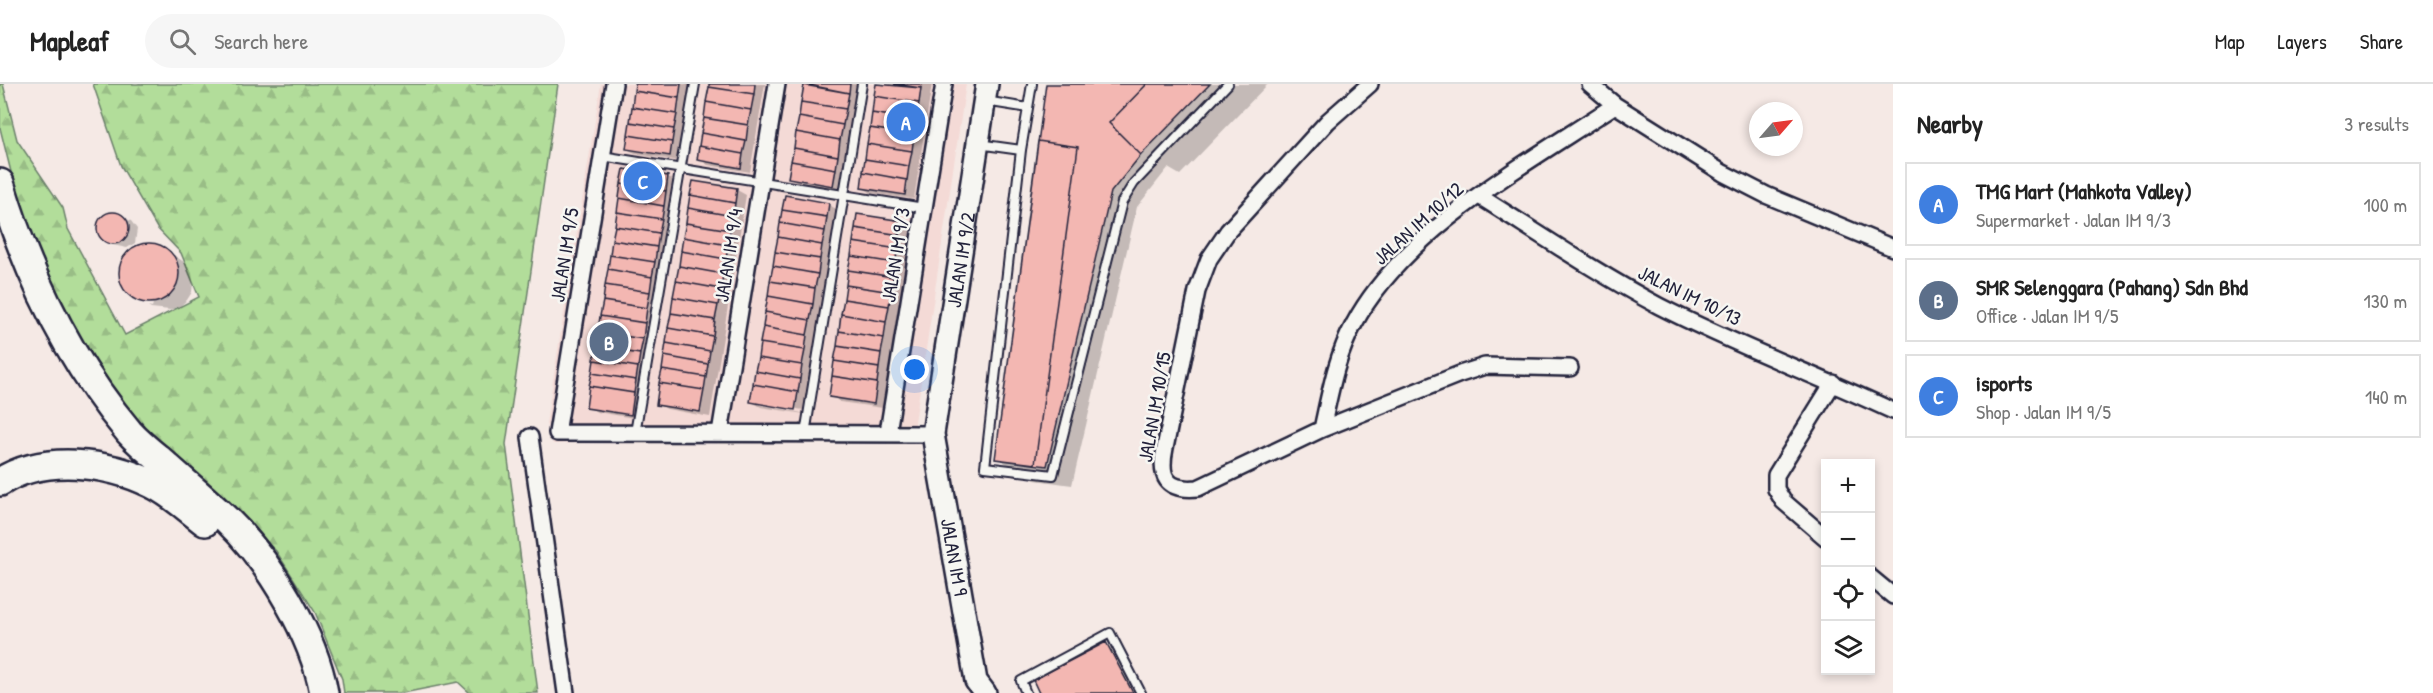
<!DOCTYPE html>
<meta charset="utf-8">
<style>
:root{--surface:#fff;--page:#f6f6f6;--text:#222;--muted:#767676;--line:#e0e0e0;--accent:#7c3aed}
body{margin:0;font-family:"Patrick Hand",sans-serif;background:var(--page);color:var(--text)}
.controls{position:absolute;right:18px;bottom:18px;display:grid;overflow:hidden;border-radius:0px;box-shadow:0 3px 9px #0003}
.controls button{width:54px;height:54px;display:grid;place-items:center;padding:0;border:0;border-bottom:2px solid var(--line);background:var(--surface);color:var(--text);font:30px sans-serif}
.compass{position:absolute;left:1749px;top:18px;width:54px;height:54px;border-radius:50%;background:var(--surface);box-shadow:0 3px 9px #0003;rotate:62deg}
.you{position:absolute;left:915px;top:286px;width:21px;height:21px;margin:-15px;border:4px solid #fff;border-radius:50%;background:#1a73e8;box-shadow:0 0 0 9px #1a73e833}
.badge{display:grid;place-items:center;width:39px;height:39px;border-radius:50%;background:var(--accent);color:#fff;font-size:20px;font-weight:700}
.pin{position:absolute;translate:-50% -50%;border:3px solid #fff;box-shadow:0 2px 6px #0006}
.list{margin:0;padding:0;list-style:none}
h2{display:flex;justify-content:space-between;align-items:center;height:78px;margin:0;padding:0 24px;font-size:26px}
h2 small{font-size:20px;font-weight:400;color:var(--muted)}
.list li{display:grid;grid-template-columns:39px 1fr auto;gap:18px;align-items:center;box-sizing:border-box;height:84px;margin:0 12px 12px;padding:0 12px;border:2px solid var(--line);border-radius:0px}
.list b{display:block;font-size:22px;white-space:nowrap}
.list p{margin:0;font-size:20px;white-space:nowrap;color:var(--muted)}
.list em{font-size:20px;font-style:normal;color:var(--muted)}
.icon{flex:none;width:33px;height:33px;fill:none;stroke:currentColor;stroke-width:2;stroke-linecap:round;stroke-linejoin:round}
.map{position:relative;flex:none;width:1893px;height:609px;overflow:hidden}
header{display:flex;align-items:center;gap:36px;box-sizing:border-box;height:84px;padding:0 30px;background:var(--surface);border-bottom:2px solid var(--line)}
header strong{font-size:28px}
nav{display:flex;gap:33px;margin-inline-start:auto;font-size:21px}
.search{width:420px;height:54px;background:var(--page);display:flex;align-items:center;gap:15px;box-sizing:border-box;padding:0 21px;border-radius:33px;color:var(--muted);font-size:22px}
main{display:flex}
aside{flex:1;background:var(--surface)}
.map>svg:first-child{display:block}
.built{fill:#f4dad6}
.forest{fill:url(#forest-firs);stroke:#6a806a;stroke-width:1.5}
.shadow{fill:#0003;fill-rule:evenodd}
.building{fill:#f3b7b2;stroke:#22223b;stroke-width:1.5}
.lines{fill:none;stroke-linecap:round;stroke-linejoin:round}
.lane-casing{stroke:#22223b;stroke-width:12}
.street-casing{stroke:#22223b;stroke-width:20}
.secondary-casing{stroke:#22223b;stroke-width:26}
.highway-casing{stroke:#22223b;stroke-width:32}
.lane{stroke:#f6f6f2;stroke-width:8}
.street{stroke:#f6f6f2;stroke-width:15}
.secondary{stroke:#f6f6f2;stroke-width:21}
.highway{stroke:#f6f6f2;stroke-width:27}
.labels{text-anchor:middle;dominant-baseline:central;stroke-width:5;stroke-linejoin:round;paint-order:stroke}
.street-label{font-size:20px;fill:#22223b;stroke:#f6f6f2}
</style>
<header>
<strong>Mapleaf</strong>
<div class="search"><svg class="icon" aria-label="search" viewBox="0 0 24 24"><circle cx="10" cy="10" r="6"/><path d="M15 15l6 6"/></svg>Search here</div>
<nav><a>Map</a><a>Layers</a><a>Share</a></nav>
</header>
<main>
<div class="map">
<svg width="1893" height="609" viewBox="0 0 1893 609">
<defs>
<pattern id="forest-firs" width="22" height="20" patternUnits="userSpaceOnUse" patternTransform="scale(1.5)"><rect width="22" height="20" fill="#b2dd9a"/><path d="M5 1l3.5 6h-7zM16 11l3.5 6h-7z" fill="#99bd86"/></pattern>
</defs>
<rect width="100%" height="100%" fill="#f5e9e5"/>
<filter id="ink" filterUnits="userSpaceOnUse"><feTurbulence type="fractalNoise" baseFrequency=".0167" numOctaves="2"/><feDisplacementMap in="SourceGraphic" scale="12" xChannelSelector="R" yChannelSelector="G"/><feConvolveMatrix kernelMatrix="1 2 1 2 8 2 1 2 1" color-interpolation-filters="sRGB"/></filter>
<g filter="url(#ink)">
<path class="built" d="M601,0H966L914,345L553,360L546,340Z"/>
<path class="forest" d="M0,0H3L17,56L63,124L68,145L125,251L199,213L181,169L157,144L121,82L93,0H558L506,360L538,609H470L458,598L403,609H344L342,595L315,528L276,467L134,334L75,253L39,174L16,108L0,44Z"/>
<path class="shadow" d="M637,0H691L679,77L637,70L627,65Z
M711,0H765L750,88L708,81L699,75Z
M806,0H860L842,107L799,99L790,94Z
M878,0H932L914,115L871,109L862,103Z
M1048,0H1268L1180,91L1168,84L1137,123L1072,401L1035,396L997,374Z
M668,93L677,99L640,335L597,328L588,323Z
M694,98L737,106L746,111L710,333L667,325L658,320Z
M829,121L838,126L804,330L761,323L752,318ZM760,318L803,326L802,329L760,321Z
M112,129L131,137L137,145L135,159L127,164L113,161L103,155L99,147L103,133Z
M901,139L911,144L883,324L840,318L831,312Z
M148,160L157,161L172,170L187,180L192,188L193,198L192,208L187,216L179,223L170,226L151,224L148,222L152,223L153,220L136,215L123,200L121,181L131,166Z
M1105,560L1124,571L1145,609H1041Z"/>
<path class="building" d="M635,0H681L679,14L634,7Z
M709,0H755L754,10L709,3Z
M804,0H850L849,9Z
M876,0L921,4L919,19L874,12Z
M894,0H922L921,4Z
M1046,0H1210L1141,71L1111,108L1047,382L995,375Z
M1147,0H1210L1141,71L1109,39Z
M804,1L849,9L846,25L801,18Z
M709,3L754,10L751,26L706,18Z
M634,7L679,14L677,30L632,23Z
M874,12L919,19L916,36L872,29Z
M706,18L751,26L748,41L704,34Z
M801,18L846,25L843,41L799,33Z
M632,23L677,30L674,45L630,38Z
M872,29L916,36L914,51L870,44Z
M799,33L843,41L840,56L796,48Z
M704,34L748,41L746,57L701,49Z
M630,38L674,45L672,58L628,51Z
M870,44L914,51L912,67L867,60Z
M796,48L840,56L838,72L794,64Z
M701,49L746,57L743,70L699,62Z
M628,51L672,58L670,72L626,65Z
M1038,57L1078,63L1035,380L995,375Z
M867,60L912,67L909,82L865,75Z
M699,62L743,70L741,84L697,76Z
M794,64L838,72L836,85L791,77Z
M865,75L909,82L907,96L863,88Z
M791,77L836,85L833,102L788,94Z
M624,85L668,92L666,107L621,100Z
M863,88L907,96L905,111L861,104Z
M693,97L737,104L735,119L690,111Z
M621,100L666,107L664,122L619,114Z
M690,111L735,119L733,132L688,124Z
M785,111L829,119L827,133L782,126Z
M619,114L664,122L662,135L617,128Z
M688,124L733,132L730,146L686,139Z
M782,126L827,133L825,147L780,139Z
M97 144a16 16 0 1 1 32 0a16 16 0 1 1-32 0Z
M617,128L662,135L659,149L615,142Z
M857,130L902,137L900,151L855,144Z
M686,139L730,146L728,161L683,153Z
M780,139L825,147L822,161L778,153Z
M615,142L659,149L657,163L612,156Z
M855,144L900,151L898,165L853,158Z
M683,153L728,161L726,175L681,167Z
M778,153L822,161L820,175L775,168Z
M612,156L657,163L655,178L610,171Z
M853,158L898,165L895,179L851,172Z
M119 189a30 30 0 1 1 60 0a30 30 0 1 1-60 0Z
M681,167L726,175L723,190L679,182Z
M775,168L820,175L818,190L773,182Z
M610,171L655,178L652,193L608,185Z
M851,172L895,179L893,193L848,186Z
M679,182L723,190L721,205L676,197Z
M773,182L818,190L815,204L770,197Z
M608,185L652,193L650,208L605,201Z
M848,186L893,193L891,208L846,201Z
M676,197L721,205L718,221L673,213Z
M770,197L815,204L813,220L768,212Z
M605,201L650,208L647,224L603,217Z
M846,201L891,208L889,222L844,215Z
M768,212L813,220L810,236L765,228Z
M673,213L718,221L715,236L671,229Z
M844,215L889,222L886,238L841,230Z
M603,217L647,224L645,239L600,232Z
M765,228L810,236L807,251L763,243Z
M671,229L715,236L713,252L668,244Z
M841,230L886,238L884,254L839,247Z
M600,232L645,239L643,255L598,248Z
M763,243L807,251L805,266L760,259Z
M668,244L713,252L710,267L666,259Z
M839,247L884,254L881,269L837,262Z
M598,248L643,255L640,270L596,263Z
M666,259L710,267L708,280L664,272Z
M760,259L805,266L802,281L758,274Z
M837,262L881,269L879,284L834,277Z
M596,263L640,270L638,283L594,276Z
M664,272L708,280L706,293L662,286Z
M758,274L802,281L800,295L755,287Z
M594,276L638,283L636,296L592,289Z
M834,277L879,284L877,299L832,292Z
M662,286L706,293L704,306L659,299Z
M755,287L800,295L798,308L753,300Z
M592,289L636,296L634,309L589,302Z
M832,292L877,299L874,320L829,313Z
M659,299L704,306L700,328L656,321Z
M753,300L798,308L795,326L750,318Z
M589,302L634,309L631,331L586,324Z
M1106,558L1133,609H1039L1033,596Z"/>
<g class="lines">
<defs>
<path id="lane" d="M1032,0L1021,66L985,383L1053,391L1122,118L1134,99L1228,0
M985,17L1028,24
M978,60L1021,66
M602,72L924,124
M635,349L695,0
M805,350L862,0
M1026,609L1021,597L1110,549L1141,609"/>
<path id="street" d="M614,0L557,349L933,350
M1370,0L1328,37L1228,147L1209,175L1197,207L1165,364C1159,393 1166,407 1198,404L1322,345L1460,290L1485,282L1570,284
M1590,0L1615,21L1723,89L1766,111L1893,164
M1479,112C1538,149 1597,189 1659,222C1735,261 1816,291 1893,327
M1322,345C1330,309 1336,273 1354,240C1404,146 1528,79 1615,21
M888,348L944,0
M720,349L777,0
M530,353L566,609
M1826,454L1783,417L1776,405V391L1833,299
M1870,493L1893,512"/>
<g id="secondary">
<path id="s1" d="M985,609L976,597L933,350L987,0"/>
</g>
<path id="highway" d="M0,99C27,189 68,275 129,348C138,358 149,367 159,375C182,396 205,415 227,436C269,476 314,552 324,609
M0,398C43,370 108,378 152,400C171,409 188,425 205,438"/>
</defs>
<use href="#lane" class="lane-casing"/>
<use href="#street" class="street-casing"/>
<use href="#secondary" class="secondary-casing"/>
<use href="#highway" class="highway-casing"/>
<use href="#lane" class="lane"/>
<use href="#street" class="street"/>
<use href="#secondary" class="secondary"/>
<use href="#highway" class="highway"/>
</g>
</g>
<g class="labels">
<g class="street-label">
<text transform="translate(1418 139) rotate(-42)">JALAN IM 10/12</text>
<text transform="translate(564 171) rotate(-81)">JALAN IM 9/5</text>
<text transform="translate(728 171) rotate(-81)">JALAN IM 9/4</text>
<text transform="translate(895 171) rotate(-81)">JALAN IM 9/3</text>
<text stroke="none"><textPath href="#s1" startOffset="442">JALAN IM 9/2</textPath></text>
<text transform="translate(1690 211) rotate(26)">JALAN IM 10/13</text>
<text transform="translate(1154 323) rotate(-80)">JALAN IM 10/15</text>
<text transform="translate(955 473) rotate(80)">JALAN IM 9</text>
</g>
</g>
</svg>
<div class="controls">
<button>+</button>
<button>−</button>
<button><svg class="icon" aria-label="locate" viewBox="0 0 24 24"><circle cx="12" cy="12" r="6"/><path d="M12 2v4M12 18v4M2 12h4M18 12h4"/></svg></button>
<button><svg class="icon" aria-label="layers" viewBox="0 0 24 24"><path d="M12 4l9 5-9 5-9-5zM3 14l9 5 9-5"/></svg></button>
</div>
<svg class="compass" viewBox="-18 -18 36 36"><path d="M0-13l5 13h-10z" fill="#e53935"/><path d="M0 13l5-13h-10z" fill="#767676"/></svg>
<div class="you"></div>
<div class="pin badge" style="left:906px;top:38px;background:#3f7fe0">A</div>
<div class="pin badge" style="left:609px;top:258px;background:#5c6f8a">B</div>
<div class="pin badge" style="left:643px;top:97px;background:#3f7fe0">C</div>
</div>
<aside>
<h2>Nearby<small>3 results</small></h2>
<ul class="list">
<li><span class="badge" style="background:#3f7fe0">A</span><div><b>TMG Mart (Mahkota Valley)</b><p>Supermarket · Jalan IM 9/3</p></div><em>100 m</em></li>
<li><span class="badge" style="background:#5c6f8a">B</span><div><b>SMR Selenggara (Pahang) Sdn Bhd</b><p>Office · Jalan IM 9/5</p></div><em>130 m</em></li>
<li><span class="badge" style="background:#3f7fe0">C</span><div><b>isports</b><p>Shop · Jalan IM 9/5</p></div><em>140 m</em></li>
</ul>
</aside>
</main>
